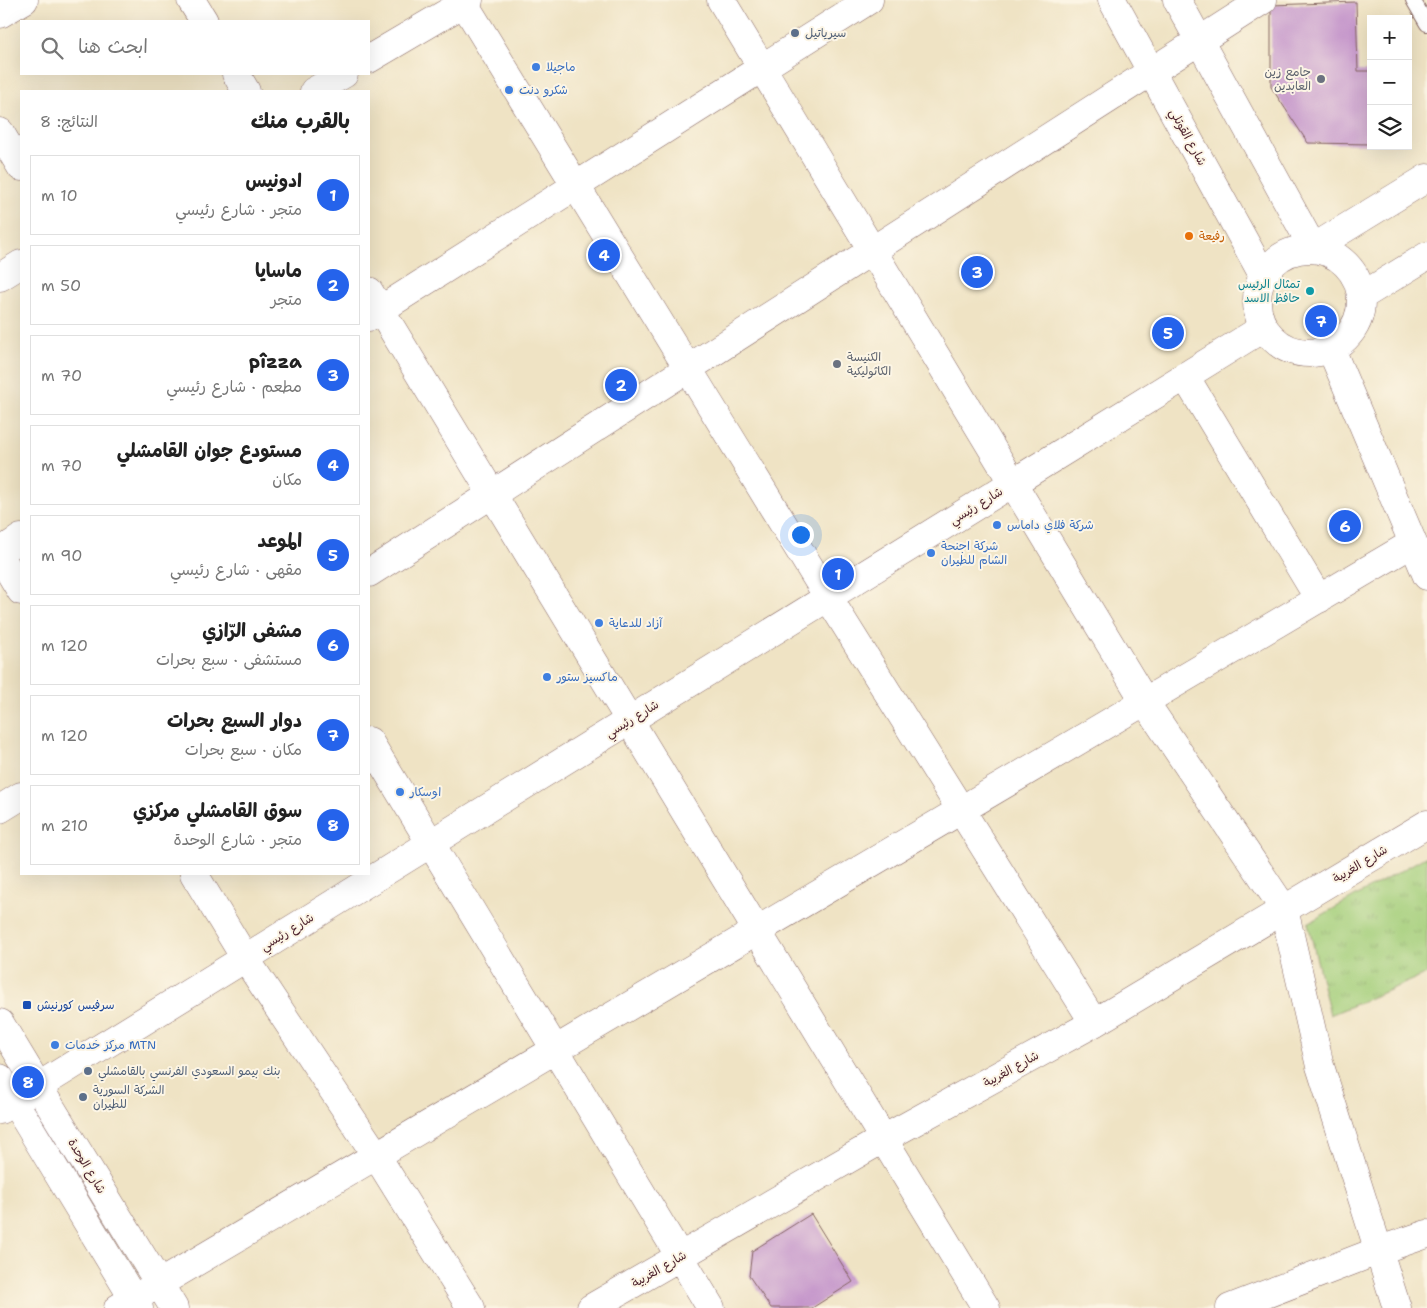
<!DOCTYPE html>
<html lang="ar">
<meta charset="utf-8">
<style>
:root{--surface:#fff;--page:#f2f2f2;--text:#222;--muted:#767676;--line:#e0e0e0;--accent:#2563eb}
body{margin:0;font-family:"Shantell Sans","Playpen Sans Arabic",sans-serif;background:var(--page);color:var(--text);direction:rtl}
.controls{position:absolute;right:15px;top:15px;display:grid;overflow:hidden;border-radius:0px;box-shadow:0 5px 20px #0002}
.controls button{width:45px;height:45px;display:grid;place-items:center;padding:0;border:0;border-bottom:1px solid var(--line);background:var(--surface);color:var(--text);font:25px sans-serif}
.you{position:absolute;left:800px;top:534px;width:18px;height:18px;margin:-12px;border:4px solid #fff;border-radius:50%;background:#1a73e8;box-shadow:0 0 0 8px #1a73e833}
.badge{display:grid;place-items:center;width:32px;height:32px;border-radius:50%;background:var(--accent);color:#fff;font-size:16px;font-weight:700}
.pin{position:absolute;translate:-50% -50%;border:2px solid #fff;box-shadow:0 1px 5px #0006}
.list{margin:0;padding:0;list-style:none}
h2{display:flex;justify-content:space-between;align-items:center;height:65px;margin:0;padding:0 20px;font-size:21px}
h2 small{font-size:16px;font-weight:400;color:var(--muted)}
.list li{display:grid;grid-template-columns:32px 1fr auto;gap:15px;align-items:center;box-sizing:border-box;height:80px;margin:0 10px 10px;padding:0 10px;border:1px solid var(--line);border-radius:0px}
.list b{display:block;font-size:19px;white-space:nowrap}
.list p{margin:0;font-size:16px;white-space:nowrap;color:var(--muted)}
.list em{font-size:16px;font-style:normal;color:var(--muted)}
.icon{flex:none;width:28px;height:28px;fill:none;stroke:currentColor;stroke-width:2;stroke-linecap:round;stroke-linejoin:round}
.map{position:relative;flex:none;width:1427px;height:1308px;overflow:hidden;direction:ltr}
.search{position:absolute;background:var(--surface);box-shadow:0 5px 20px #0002;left:20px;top:20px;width:350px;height:55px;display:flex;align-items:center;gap:12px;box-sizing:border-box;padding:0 18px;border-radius:0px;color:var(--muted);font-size:19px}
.panel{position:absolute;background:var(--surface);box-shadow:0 5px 20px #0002;left:20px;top:90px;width:350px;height:785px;border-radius:0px;direction:rtl}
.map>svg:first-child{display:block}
.park{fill:url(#park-tufts);stroke:#787754}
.building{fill:#c596cb}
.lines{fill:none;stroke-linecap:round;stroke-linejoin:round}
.lane-casing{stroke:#846461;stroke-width:16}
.street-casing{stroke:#846461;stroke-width:29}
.secondary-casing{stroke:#846461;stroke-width:29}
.highway-casing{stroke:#846461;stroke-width:29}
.lane{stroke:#fff;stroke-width:14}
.street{stroke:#fff;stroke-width:28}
.secondary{stroke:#fff;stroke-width:28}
.highway{stroke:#fff;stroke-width:28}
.service-dot{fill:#5c6f8a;stroke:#fcf5e5;stroke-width:2}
.shop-dot{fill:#3f7fe0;stroke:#fcf5e5;stroke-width:2}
.worship-dot{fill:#6b7280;stroke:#fcf5e5;stroke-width:2}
.food-dot{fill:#e8710a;stroke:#fcf5e5;stroke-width:2}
.culture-dot{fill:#0f9aa8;stroke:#fcf5e5;stroke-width:2}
.transit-dot{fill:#1a4fb4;stroke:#fcf5e5;stroke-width:2}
.labels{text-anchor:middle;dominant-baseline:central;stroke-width:4;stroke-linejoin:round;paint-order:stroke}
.service-label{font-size:12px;fill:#4e5e75;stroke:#fcf5e5;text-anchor:start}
.shop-label{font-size:12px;fill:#366cbe;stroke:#fcf5e5;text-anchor:start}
.worship-label{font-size:12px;fill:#5b616d;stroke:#fcf5e5;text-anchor:end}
.street-label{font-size:12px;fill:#4a1f2b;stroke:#fcf5e5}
.food-label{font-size:12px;fill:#c56008;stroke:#fcf5e5;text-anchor:start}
.culture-label{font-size:12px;fill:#0d838f;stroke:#fcf5e5;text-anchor:end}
.transit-label{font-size:12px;fill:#164399;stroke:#fcf5e5;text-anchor:start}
</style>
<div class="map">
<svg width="1427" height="1308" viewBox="0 0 1427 1308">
<defs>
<pattern id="park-tufts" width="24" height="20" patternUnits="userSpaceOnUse" patternTransform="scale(1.25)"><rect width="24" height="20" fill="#a5cf7c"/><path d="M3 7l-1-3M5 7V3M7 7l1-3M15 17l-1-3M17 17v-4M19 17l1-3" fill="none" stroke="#90b16b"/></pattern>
</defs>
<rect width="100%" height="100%" fill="#fcf5e5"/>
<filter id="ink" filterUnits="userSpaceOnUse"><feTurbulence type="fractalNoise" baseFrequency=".02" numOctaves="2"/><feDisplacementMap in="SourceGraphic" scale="10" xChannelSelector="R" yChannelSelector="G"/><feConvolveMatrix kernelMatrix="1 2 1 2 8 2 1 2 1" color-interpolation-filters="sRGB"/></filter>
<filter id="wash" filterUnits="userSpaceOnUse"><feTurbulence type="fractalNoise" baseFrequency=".0096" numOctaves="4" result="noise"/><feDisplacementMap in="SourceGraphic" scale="20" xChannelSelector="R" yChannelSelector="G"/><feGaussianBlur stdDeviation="1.12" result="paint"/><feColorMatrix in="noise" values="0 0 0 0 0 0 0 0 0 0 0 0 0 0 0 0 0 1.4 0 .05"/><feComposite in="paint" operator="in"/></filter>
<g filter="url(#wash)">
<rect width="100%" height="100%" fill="#efe3c4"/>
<path class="park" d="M1427,856V974L1330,1015L1308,923Z"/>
<g id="blocks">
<path class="building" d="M1356,2L1358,71H1371V144L1308,143L1271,87V5Z
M811,1214L853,1282L812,1308H771L749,1276L752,1251Z"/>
</g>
</g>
<g filter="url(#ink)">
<use href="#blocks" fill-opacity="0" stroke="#846461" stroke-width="1"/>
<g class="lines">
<defs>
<path id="lane" d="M1413,0L1427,24"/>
<path id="street" d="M191,0L204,21
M462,0L828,597L1094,1023
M721,0L1145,702L1284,909L1320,1066L1397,1308
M0,14L24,0
M369,59L469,0
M236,74L246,91
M314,91L344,74
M0,132L21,167
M0,277L21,264
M369,291L986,1308
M369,317L869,0
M1331,349L1427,576
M1185,376L1319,599
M0,552L21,538
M0,556L21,591
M369,573L1263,0
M369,741L711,1308
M0,809L21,796
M194,874L245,958L376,1155L471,1308
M118,1308L1413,543
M591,1308L883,1139L1094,1023L1427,824
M1230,1308L1380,1250L1427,1234"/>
<path id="secondary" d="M1112,0L1263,275
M1177,0L1313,248
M0,1023L38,1086
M0,1078L139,1308"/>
<path id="highway" d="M1313,248L1427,178
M1257 301a52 52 0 1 1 104 0a52 52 0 1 1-104 0Z
M1362,296L1427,256
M38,1086L174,1308
M0,1110L1263,328"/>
</defs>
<use href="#lane" class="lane-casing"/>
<use href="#street" class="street-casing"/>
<use href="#secondary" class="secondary-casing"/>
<use href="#highway" class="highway-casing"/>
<use href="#lane" class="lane"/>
<use href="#street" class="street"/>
<use href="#secondary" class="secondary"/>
<use href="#highway" class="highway"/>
</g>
</g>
<g class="service-dot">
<circle cx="795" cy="33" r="5"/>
<circle cx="88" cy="1071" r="5"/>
<circle cx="83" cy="1097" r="5"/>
</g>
<g class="shop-dot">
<circle cx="536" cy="67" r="5"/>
<circle cx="509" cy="90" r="5"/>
<circle cx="997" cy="525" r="5"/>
<circle cx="931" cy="553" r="5"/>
<circle cx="599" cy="623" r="5"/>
<circle cx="547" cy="677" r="5"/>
<circle cx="400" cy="792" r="5"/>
<circle cx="55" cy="1045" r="5"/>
</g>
<g class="worship-dot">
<circle cx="1321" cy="79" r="5"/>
<circle cx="837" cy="364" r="5"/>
</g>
<circle class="food-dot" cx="1189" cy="236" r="5"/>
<circle class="culture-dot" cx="1310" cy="291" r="5"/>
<rect class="transit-dot" x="22" y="1000" width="10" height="10" rx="2.5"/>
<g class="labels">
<g class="service-label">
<text x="805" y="33">سيرياتيل</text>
<text x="98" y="1071">بنك بيمو السعودي الفرنسي بالقامشلي</text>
<text x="93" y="1090">الشركة السورية<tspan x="93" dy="14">للطيران</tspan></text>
</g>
<g class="shop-label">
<text x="546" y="67">ماجيلا</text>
<text x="519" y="90">شكرو دنت</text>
<text x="1007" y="525">شركة فلاي داماس</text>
<text x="941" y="546">شركة اجنحة<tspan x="941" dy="14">الشام للطيران</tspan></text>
<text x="609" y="623">آزاد للدعاية</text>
<text x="557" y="677">ماكسيز ستور</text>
<text x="410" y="792">اوسكار</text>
<text x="65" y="1045">مركز خدمات MTN</text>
</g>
<g class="worship-label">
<text x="1311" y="72">جامع زين<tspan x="1311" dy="14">العابدين</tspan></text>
<text x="847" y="357" text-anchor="start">الكنيسة<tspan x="847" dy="14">الكاثوليكية</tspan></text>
</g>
<g class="street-label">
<text transform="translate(1188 137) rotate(61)">شارع القوتلي</text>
<text transform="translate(976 506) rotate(-32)">شارع رئيسي</text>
<text transform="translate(632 719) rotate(-32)">شارع رئيسي</text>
<text transform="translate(1360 864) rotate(-31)">شارع الغربية</text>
<text transform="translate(287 932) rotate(-32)">شارع رئيسي</text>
<text transform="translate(1011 1069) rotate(-29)">شارع الغربية</text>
<text transform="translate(87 1166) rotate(59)">شارع الوحدة</text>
<text transform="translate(659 1269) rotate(-30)">شارع الغربية</text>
</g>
<g class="food-label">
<text x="1199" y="236">رفيعة</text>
</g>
<g class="culture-label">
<text x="1300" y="284">تمثال الرئيس<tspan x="1300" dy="14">حافظ الاسد</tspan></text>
</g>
<g class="transit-label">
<text x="37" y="1005">سرفيس كورنيش</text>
</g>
</g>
</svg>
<div class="controls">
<button>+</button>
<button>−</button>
<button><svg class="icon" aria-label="layers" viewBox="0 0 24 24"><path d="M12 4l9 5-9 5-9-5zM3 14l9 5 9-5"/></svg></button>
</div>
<div class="you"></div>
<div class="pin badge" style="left:838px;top:574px">1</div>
<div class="pin badge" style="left:621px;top:385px">2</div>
<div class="pin badge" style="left:977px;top:272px">3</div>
<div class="pin badge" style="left:604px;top:255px">4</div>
<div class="pin badge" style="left:1168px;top:333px">5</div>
<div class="pin badge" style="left:1345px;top:526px">6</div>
<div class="pin badge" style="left:1321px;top:321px">7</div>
<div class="pin badge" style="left:28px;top:1082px">8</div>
<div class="search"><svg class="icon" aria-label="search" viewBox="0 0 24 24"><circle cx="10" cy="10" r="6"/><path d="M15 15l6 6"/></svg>ابحث هنا</div>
<section class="panel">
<h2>بالقرب منك<small>النتائج: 8</small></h2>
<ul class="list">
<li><span class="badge">1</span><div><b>ادونيس</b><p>متجر · شارع رئيسي</p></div><em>10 m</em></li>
<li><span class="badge">2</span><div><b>ماسايا</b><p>متجر</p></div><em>50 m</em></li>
<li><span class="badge">3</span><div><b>pîzza</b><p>مطعم · شارع رئيسي</p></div><em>70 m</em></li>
<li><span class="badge">4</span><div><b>مستودع جوان القامشلي</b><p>مكان</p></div><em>70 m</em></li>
<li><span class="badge">5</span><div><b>الموعد</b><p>مقهى · شارع رئيسي</p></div><em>90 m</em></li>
<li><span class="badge">6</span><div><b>مشفى الرّازي</b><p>مستشفى · سبع بحرات</p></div><em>120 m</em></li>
<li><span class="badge">7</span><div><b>دوار السبع بحرات</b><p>مكان · سبع بحرات</p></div><em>120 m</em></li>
<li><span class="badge">8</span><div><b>سوق القامشلي مركزي</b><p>متجر · شارع الوحدة</p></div><em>210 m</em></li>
</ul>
</section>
</div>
